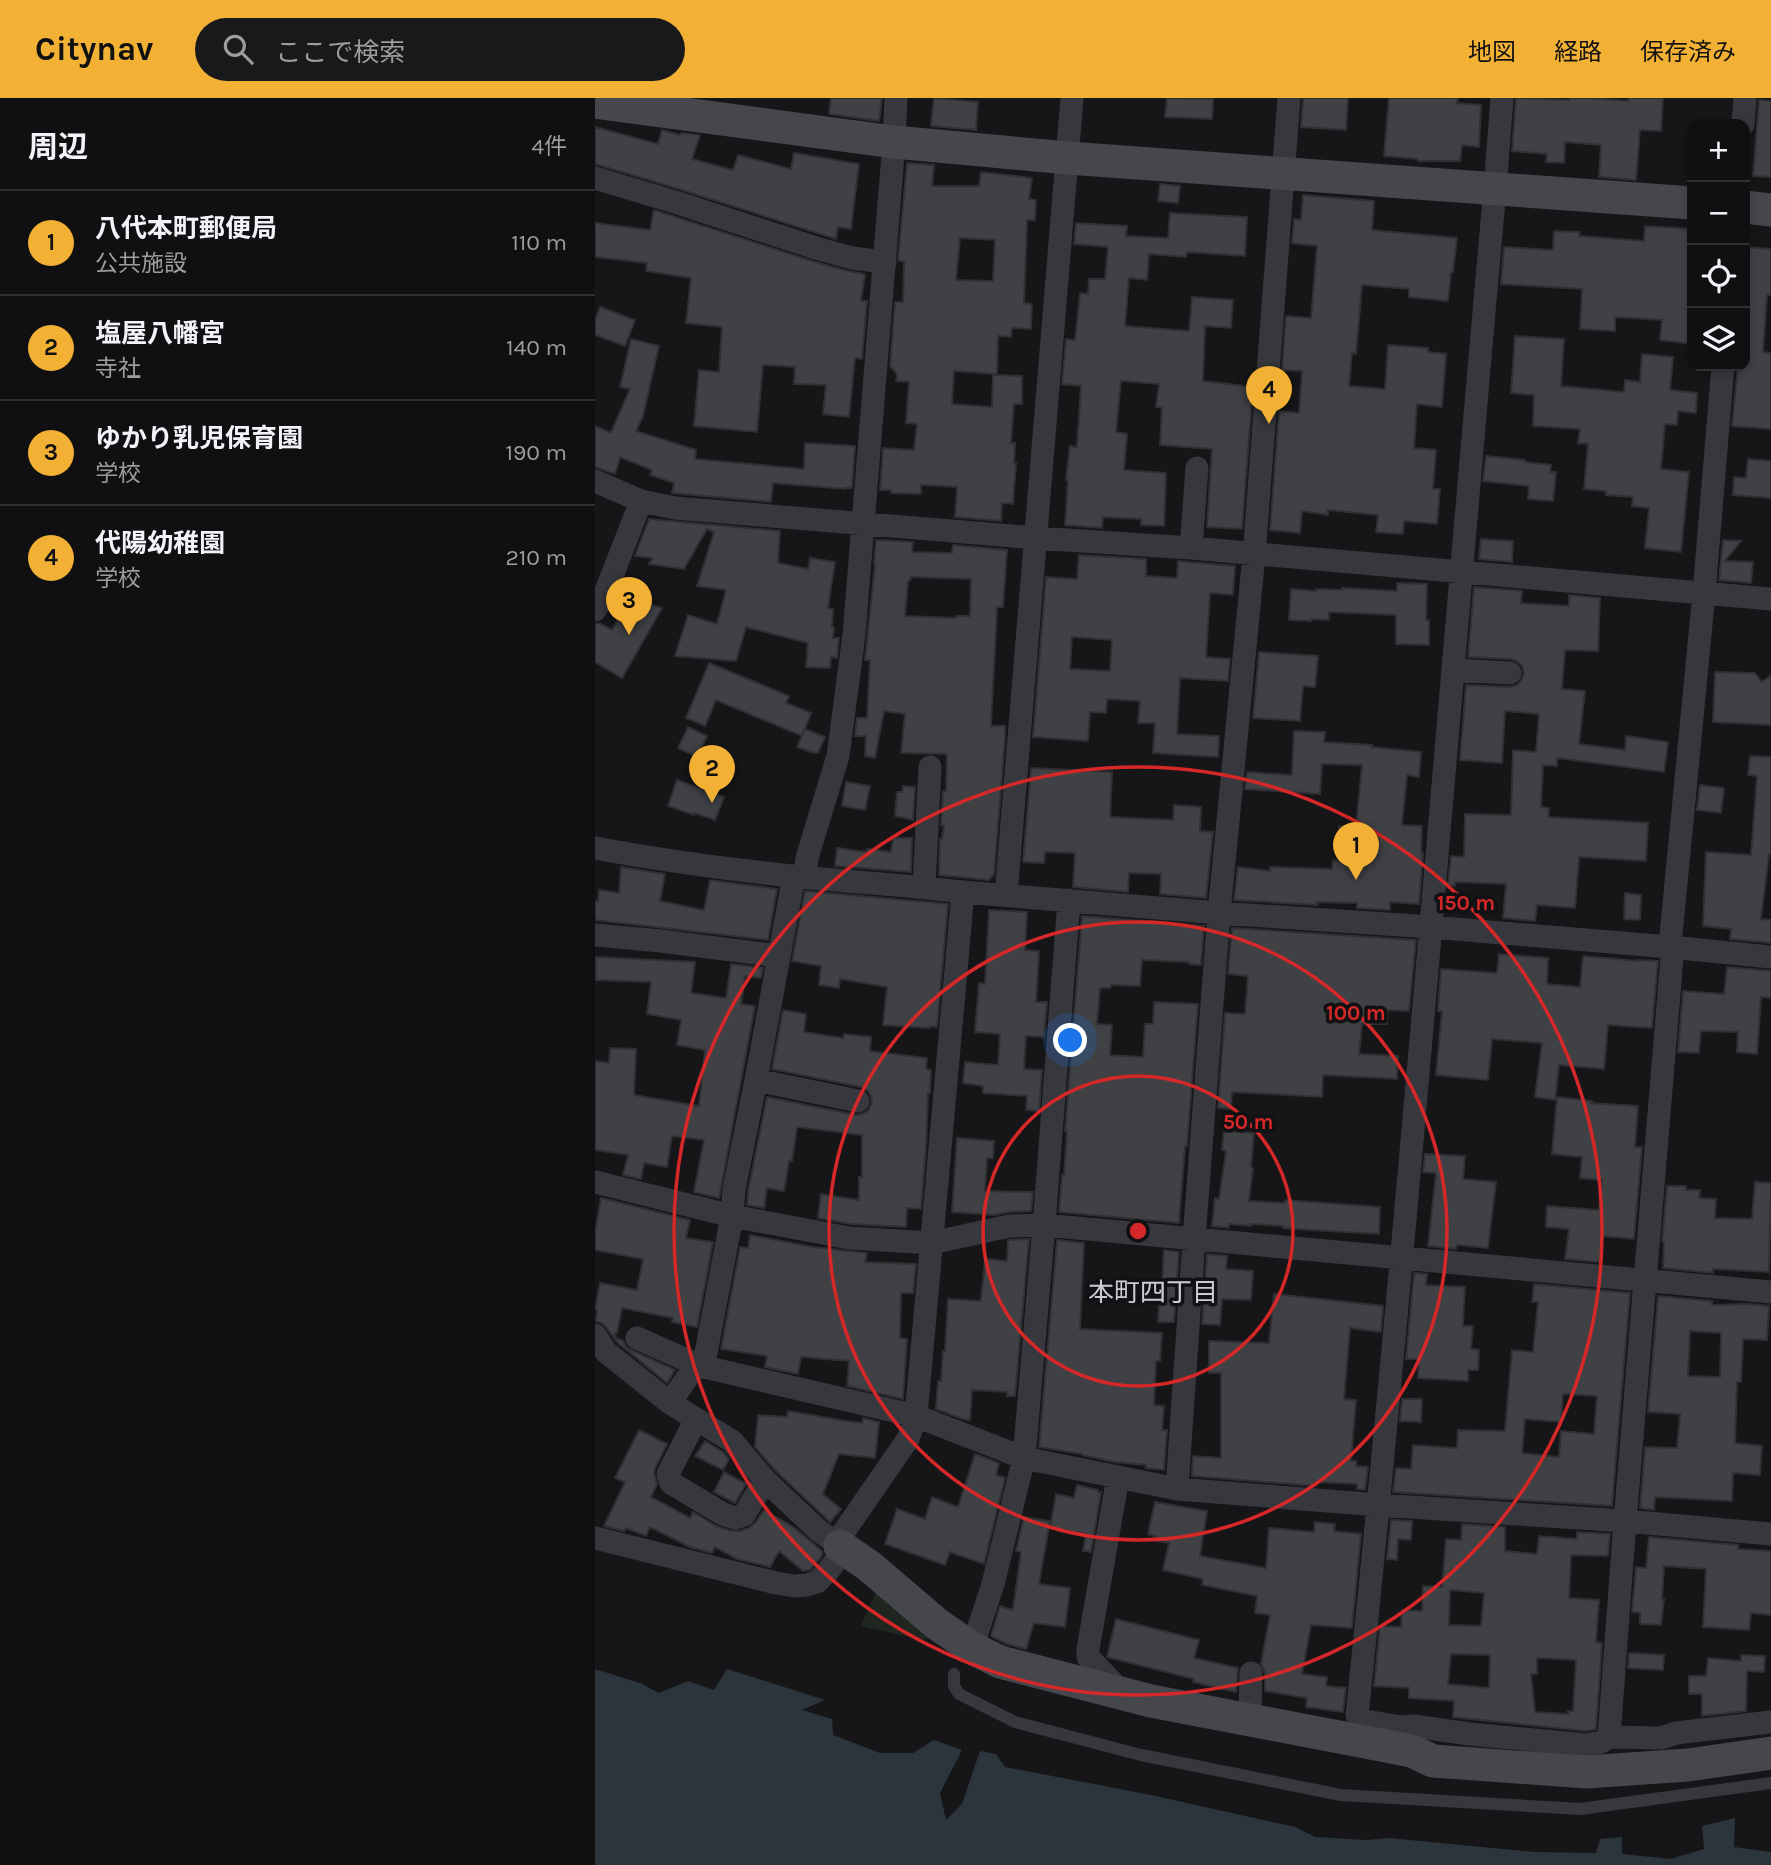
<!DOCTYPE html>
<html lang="ja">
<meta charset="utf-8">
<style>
:root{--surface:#101012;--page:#19191b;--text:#f1f3f6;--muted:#9c9d9f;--line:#303032;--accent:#f2b134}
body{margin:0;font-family:Karla,"Noto Sans JP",sans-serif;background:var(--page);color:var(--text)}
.controls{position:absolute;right:21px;top:21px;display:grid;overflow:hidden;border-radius:14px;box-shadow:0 4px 10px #0003}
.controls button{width:63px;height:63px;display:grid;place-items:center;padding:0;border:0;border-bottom:2px solid var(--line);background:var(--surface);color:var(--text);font:35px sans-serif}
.you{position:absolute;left:476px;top:943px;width:24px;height:24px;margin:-18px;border:5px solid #fff;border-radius:50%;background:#1a73e8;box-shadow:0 0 0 10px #1a73e833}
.badge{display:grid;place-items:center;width:46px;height:46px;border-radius:50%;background:var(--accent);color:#111;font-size:23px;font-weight:700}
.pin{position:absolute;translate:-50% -58px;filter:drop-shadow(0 2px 4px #0008)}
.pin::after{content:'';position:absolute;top:37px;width:24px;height:21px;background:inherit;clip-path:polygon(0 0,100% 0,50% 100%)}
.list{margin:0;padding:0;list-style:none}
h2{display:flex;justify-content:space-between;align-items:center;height:91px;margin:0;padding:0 28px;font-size:30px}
h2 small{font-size:23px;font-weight:400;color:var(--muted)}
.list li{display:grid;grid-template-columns:46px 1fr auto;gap:21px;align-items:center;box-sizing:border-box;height:105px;padding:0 28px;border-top:2px solid var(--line)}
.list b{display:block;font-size:26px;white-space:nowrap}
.list p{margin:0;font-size:23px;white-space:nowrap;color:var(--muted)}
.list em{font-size:23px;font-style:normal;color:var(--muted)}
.icon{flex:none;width:38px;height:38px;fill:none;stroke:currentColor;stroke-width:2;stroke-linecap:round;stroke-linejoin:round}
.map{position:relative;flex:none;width:1176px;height:1767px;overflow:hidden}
header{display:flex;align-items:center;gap:42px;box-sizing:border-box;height:98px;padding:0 35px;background:var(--accent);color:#111}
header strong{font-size:33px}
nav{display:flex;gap:38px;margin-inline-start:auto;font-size:24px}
.search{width:490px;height:63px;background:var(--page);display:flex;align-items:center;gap:18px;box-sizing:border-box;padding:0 24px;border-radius:38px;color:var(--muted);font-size:26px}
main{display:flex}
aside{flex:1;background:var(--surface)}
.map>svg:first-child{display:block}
.green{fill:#1e261f}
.water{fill:#2c353c}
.building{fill:#404145;stroke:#303034;stroke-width:2;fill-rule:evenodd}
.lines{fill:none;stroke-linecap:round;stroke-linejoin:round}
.lane{stroke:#37383d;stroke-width:12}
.street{stroke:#37383d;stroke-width:23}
.secondary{stroke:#45474d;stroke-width:33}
.ring{fill:none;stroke:#d62828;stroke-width:3.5}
.labels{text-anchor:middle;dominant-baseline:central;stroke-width:7;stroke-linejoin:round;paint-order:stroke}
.neighbourhood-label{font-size:26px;fill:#c9ccd4;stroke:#111113}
.centre{fill:#d62828;stroke:#111113;stroke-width:3.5}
.ring-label{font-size:21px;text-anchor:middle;font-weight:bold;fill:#d62828;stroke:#111113;stroke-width:7;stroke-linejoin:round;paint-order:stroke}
</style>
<header>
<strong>Citynav</strong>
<div class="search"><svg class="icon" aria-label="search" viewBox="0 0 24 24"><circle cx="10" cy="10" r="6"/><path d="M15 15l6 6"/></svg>ここで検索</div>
<nav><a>地図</a><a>経路</a><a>保存済み</a></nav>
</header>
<main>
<aside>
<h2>周辺<small>4件</small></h2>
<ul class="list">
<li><span class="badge">1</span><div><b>八代本町郵便局</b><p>公共施設</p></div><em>110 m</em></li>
<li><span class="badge">2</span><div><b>塩屋八幡宮</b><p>寺社</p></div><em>140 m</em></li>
<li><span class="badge">3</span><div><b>ゆかり乳児保育園</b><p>学校</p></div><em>190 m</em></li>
<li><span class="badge">4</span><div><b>代陽幼稚園</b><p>学校</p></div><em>210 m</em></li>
</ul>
</aside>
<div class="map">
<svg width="1176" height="1767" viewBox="0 0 1176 1767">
<rect width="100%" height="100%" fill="#161618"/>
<path class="green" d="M283,1489L346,1536L328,1542L266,1528Z"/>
<path class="water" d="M0,1571L45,1585L64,1595L93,1583L119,1592L132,1571L230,1602L207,1612L237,1621L238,1637L285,1655H318L339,1642L367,1652L345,1695L351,1722L367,1706L385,1653L401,1656L410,1669L556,1697L700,1729L720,1739L772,1742L794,1740L940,1754L1001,1755L1005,1741L1027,1739V1756L1076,1761L1109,1751L1107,1728L1140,1720L1139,1749L1176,1754V1767H0Z"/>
<path class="building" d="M236,0H287L284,23L234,16Z
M339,0L383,4L381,32L336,28Z
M572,0L618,1L617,21L570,19Z
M708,0H753L751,32L706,29Z
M794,0H863L862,5L886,7L884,49L867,47L865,63H823V61L789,58Z
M921,0L974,2V0H996L1033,3L1034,0H1068L1066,33L1045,32L1041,82L1004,79L1006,47L970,44L969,65L951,64L952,56L917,53Z
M1164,2L1176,3V79L1158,78Z
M0,29L63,46L67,32L85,37L86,35L105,37L97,61L138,72L143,57L196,71L199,55L264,66L256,131L243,129L241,141L84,91L0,66Z
M312,65L339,67L337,88H384L386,74L437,80L434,101L441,102L440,122H432L429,205L437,206L436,231L417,230L416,239L403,238L402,276L359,273L357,306L397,309L398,277L427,278V306H419L416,345H420L419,365H421L418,406L407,405L406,423L360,419L362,389L326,387V396L296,395V392H285L288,350L319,352L322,326L311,325L314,284L301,283L302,276L295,268L300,204H308L309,164L303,162ZM365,140L400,142L398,183L361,182Z
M565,86L585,88L583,105L563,103Z
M708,97L779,103L777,132L862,140L858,174H856L853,203L814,199V191L767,187L761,256L757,255L754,288L790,291L793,247L833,250V254L851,256L847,309L822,306L819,350L841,352L838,391H845L842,426L809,423L808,436L781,434L783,417L733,412V417L707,413L705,435L675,432L684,313L704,315L707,273L687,272L691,218L716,220L722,148L697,145L699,121L706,122Z
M59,112L217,163L253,173L270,176L266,203H272L267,261L260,260L254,319L228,316L231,287L199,286L200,269L168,267L162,334L99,328L104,272L124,274L127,229L91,225L96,180L51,173L52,165L0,159V125L55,132Z
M575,115L652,119L650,158L592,154L591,159L554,156L552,182L534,180L530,228L594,233L597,199L638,202L636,230L610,228L608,283L658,289L647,431L612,429L617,351L565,347L567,309H561L564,286L526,283L521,334L532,336L529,372L571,375L569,428L546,427V421L508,419L507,430L470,427L473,382H471L475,348L482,349L486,288L467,286L471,241L480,242L485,195L493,196L494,181H510L513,149L479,146L481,125L532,128L531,138L573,140Z
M1050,128L1097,131V246L1065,242L1067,222L1020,219V233L985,231L987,191L906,186L909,149L958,152L959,133L985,134L984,138L1049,143Z
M1151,149L1176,151V197H1172L1168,254L1176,255V331L1137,328L1143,268H1150Z
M5,209L40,222L30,248L0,237V222Z
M920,238L969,241L966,288L1029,294L1030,282L1045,284L1047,256L1078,259L1075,292L1102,295L1101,315L1083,313L1082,327L1070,326L1066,371L1094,374L1086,454L1050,450L1054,410L1037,408L1038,399L1011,397V393L989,391L993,346L983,345L985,331L938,328L939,297L916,295Z
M36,241L64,248L48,318L41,333L101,352L100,361L209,371L210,345L260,348L257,390H250V391L178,385L176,404L77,395L79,385L55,377L57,372L25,359L20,376L0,369V328L16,335L35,291L25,289Z
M891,358L930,362V364L956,367L955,374H961L958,403L933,401L934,388L888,383Z
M1153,361L1176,363V400L1138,397L1139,379L1151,380Z
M54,421L185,433L183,465L213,471L215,460L240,464L233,510L238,511L237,529L239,530L238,540H244L242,560L236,559L235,570L211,569L213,545L151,529L141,563L80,558L93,517L122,526L131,492L102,488L119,434L112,431L89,471L54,466L58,460L40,458Z
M886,441L918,443L917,464L884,461Z
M281,442L318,444L317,454L357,455L358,447L412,452L408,509H402L396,628H410V641L399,776L394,782L344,777L345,741H347L349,728L346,727L348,693H351L352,656L306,655L310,616L289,613L280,660L270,658L271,638H260L262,620H272L275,562H270L280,466H279ZM316,479L376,481L375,518H361V520L310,518L313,483H315Z
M1128,442L1146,443L1130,463L1158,464L1156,485L1124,482Z
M484,457L551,461V478L582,480L583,463L640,468L638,497L615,495L611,559L635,561L633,583L585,580L582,636L624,638L623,659L558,655L560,625H543L545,603L512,601L511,615L495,614L493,643L438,639L451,479L482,481ZM477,539L517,542L515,573L475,571Z
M802,485L832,486L831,522H834V547L801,546V517L734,514V522L716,521V523L694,522L696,491L721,493V491L747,492V490L802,493Z
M879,489L927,493L926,505L974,508V497L1005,500L1003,553L970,552L967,591L990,593L984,646L1030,652L1031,638L1073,644L1069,674L962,660V668L948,667L946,709L954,710L953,719L1053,725L1051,763L984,759L980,810L942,807L940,823L908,820L911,786L860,784V788L853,787L856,758L869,759L870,716L916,717L918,652L941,654L944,616L910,613L907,665L865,662L871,587L915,589L922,587L926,583L929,576L927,568L922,563L916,561L873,559Z
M35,500L67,510L27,580L0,564V526L4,525L17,532Z
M664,554L723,558L720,589L708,588L705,623L658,620Z
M114,565L194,598L191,605L216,615L207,638L121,602L110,628L91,620Z
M1120,574L1160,575L1167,584L1176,577V627L1118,624Z
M93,629L112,638L102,659L83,650Z
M210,631L230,639L223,655L216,654L202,649Z
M699,633L730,634L729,644L777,647V649L826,654L824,679L812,677L807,727L827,728L826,755H828L824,806L795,804V812L762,810V805L722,804V807L639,802L643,769L675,773V769L737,771L738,762L743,763L744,728L761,729L767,667L727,666L725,696L650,691L652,674L697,677Z
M1155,658L1176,659V756H1174L1166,821L1176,822V845L1135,841L1136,831L1108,828L1111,754L1156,757L1162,678L1153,677Z
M436,670L517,674L515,719L578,722L579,707L606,709L605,733L618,734L611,800L565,796L566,776L534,775L533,794L478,789L480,755L450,754L449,765L428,764Z
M82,682L129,699L120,722L100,715L99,717L73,708Z
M251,684L275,688L270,712L247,708Z
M1105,687L1129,690L1126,715L1102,712Z
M308,688L320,689L318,722L300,718L302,694H307Z
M298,740H317L316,774L240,768L242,750L272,754V751L296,754Z
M26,769L70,776L65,803L109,812L115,782L182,791L173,842L0,822V803H3L4,792L24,795Z
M210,793L353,806L342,929L335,928V930L288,927L292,889L245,881L244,890L224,887L226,868L197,863Z
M1030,795L1046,797L1045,822L1029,821Z
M394,812L432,814L430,852L444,853L441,904H452L449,939L431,938L429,971L447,972L444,1013L431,1012L432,998L388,995V988L368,985L370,964L403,967L405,936L380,934L384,885L390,886Z
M487,818L609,828L606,867L594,866V864L547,862L545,888L516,887L515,890H505L502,926L517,927L515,957L548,959L550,926H558L559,904L603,906L592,1048H590L584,1125L464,1114L467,1077H469L472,1033H470Z
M637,830L821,842L814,913L792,912V926H767L764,956L803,958L802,981L728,977L727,999L637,994L636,1011L623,1010L630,915L650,916L653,878L633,876Z
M904,856L953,860L952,886L985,889L988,858L1043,863V862L1063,863L1057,930L1013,927L1009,971L964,967L960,1002L940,999L947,945L897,941L893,982L841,977L847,913H843L846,871L902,875Z
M1,859L100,864L96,895L131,900L136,866L168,870L166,880L150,878L146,906L160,908L124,1100L99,1094L109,1042L77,1038L72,1069L49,1065L46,1081L28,1077L33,1057L0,1052V963L14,965L15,950L41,951L39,997L104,1008L110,952L82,947L86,922L52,916L56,884L1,882Z
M1132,869L1176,873V900L1166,899L1162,956L1142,954L1143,934L1106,933L1104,955L1083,954L1088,893L1129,896Z
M188,912L211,916L209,934L248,940L249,936L276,939L275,953L332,960L331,971L336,972L335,995H333L331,1049L326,1111L312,1110L311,1129L256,1126L223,1120L226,1096L264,1102V1079H267V1037L202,1029L197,1063H194L189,1093L172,1090L169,1110L152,1107L153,1093L172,999L261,1017L267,1016L273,1013L277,1005L276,998L273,993L266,989L177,971Z
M962,999L997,1003L996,1005L1043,1008L1040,1049H1047L1039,1141L1008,1138L1005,1164L970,1161L974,1131L951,1129L952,1108L1004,1112L1007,1082L985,1080L987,1059L957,1056Z
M629,1033L659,1035L656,1069L658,1070L654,1103L690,1105V1102L785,1109L784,1136L715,1132L688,1130V1128L656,1126V1128L634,1126V1130L617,1128L620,1100L624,1101L631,1053L627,1052Z
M362,1040L399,1043L398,1060H392L390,1093L438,1094L436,1113L414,1114L400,1117L357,1114Z
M830,1056L870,1058L868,1081L901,1084L893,1150L862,1147L861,1151L833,1148L841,1075L828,1074Z
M1160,1084L1176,1085L1174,1174L1118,1171V1175L1068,1170L1069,1144H1067L1072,1088H1091V1092H1105L1104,1100L1121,1101L1120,1120L1157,1121Z
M6,1100L95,1122L91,1140L118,1144L102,1229L77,1224L78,1220L27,1210L22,1235H19L21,1236L19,1239L28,1243L31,1249L36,1252L80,1272L72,1285L22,1244L11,1229L7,1225L1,1223L2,1212L0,1211L5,1185L42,1192L48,1161L0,1152V1134Z
M155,1137L218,1149L272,1155L270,1164L321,1166L318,1195H306L305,1240L312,1241L308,1301L252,1288L254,1263L206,1259L203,1276L170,1269L172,1258L126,1251L145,1149L153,1150Z
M434,1141L420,1298H412L413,1294L377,1292L375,1322L368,1321L341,1311L343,1283H346L348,1253H350L353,1201L386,1203L390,1161L412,1163L413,1142Z
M462,1142L489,1145L485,1231L567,1235L565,1263H561L559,1307L569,1308L567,1332H572L569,1372L551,1370V1367L519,1364L487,1357V1356L444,1349Z
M569,1152L584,1154L579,1224H563L564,1205L566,1206Z
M612,1156L632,1158L631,1171L658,1173L656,1202L627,1201L625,1227L607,1226Z
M819,1175L832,1176L831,1187L870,1189L868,1228H878L876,1251L884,1252L883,1272H873V1283L823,1280L824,1261H811Z
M939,1186L1035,1195L1017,1408L798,1394L801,1370L816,1371L818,1347L862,1350L863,1332L910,1333L917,1252L938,1254L943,1204H937ZM968,1296L1002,1298L999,1336L966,1333L964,1359L927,1355L930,1321L966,1324Z
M679,1196L788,1208L786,1234L755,1230L749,1301L761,1302L756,1363H761V1368L773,1369L770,1392L762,1391V1386L722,1384L721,1388L597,1378L598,1358L626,1360V1275H614V1243L674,1245Z
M1063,1198L1117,1203V1207L1154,1206L1174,1208L1172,1242L1148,1241L1146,1284H1142L1140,1345L1167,1348L1165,1377L1138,1375L1137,1403L1060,1399L1059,1412L1045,1410L1050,1349L1082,1350L1085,1316L1053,1314ZM1095,1233L1126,1235L1125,1279L1093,1278Z
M807,1301H827L826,1324L805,1323Z
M193,1313L251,1323L267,1325L268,1320L284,1324L280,1360L244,1356L228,1396L246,1411L235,1424L180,1372L160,1349L163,1317L192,1319Z
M44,1332L72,1346L60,1370L59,1375L62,1386L56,1399L95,1420L98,1414L121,1428L136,1433H144L154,1430L161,1424L169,1412L200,1430L227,1453V1458L215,1472L208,1473L184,1453L175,1469L142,1461L120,1449L117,1455L95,1449L55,1429L51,1438L31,1430L29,1433L9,1428L30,1384L20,1380Z
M110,1343L128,1354L134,1361L128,1372L100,1358Z
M380,1356L404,1365L401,1377L410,1380L389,1466L355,1454L350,1467L290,1446L302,1411L330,1421L337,1399L363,1409Z
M129,1374L151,1386L140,1405L119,1394Z
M482,1387L503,1392V1394H506L496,1454L488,1453L491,1436L455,1430L461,1396L479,1400Z
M560,1404L612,1413L605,1458L671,1470L674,1430L719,1434L720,1424L740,1426L739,1433L766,1436L757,1530L716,1527L707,1576L732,1579L731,1588L751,1590L748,1614L711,1609L712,1600L670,1593V1575L666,1566L675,1517L660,1515L662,1498L607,1487L608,1481L568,1472L574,1445L562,1443L563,1439L553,1436Z
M429,1419L455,1423L444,1486L475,1490L470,1529L439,1525L431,1551L412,1546L396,1538L405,1508L418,1512L426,1454L421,1453Z
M796,1422L817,1423L816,1442L803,1441L802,1462L792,1461Z
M867,1426L910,1429V1453L942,1456L944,1438L982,1441V1434L1015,1436L1013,1458L976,1457L974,1500L1004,1502L1001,1544L1007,1545L1001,1631L991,1633L858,1619L859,1603L814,1600V1590L779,1588L785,1528L806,1529L807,1512L827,1513L828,1488L847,1489L851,1441L866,1442ZM855,1492L889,1495L886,1528L854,1527ZM856,1556L895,1557L894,1590L853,1586ZM942,1560L981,1562L978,1613H973V1616L940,1614L936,1576H942Z
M1054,1439L1143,1447V1451L1176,1453V1517L1156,1515L1154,1532L1108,1529L1111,1471L1069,1468L1067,1501H1069L1066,1527L1045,1526V1515L1037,1514L1041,1469L1051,1470Z
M521,1521L604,1542L599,1560L643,1570L641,1594L598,1584L599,1581L512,1559Z
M1034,1555L1069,1557L1068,1572L1033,1570Z
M1146,1557L1170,1558L1169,1574L1152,1573L1151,1613L1107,1618V1596H1094V1578H1111L1113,1560L1146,1563Z"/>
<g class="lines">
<path class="lane" d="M359,1576V1588L364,1596L420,1624L546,1657L746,1697L985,1711L1176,1685"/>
<path class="street" d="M907,0L900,91C854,600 815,1109 762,1617L764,1622L807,1629L819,1628L874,1636L992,1647
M1148,26L1150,0
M0,80L80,104L221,150L257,160L290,164
M0,383L46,403L80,410L441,440L596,450L1176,501
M596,450L602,370
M0,512L8,501L46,403
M858,572L915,575
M0,750C65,762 131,771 197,778C254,784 311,787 368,794L624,815L836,829L1075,849L1176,859
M210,779L212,760L243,658L259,537L299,44L301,0
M329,789L335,669
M411,797L477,0
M0,837L66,843L184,858
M161,982L263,1003
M0,1084L137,1118L254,1140L336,1145L414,1128L449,1127L1176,1194
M0,1237L11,1254L75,1305L137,1343L170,1382L223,1432L245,1448
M42,1240L105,1268L321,1318L429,1360L582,1391L784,1407L1030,1423L1176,1436
M75,1305L96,1274L105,1268L111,1255L137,1118L139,1091L161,982L199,778
M102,1322L96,1331L73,1376L76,1385L128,1416L140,1420L149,1417L170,1382
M582,1391L599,1141L624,815L659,457L694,0
M0,1440L181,1485L199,1488L212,1487L222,1484L233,1473L242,1461L248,1435L313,1341L321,1318L368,794
M377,1550L398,1486L429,1360L449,1127L474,802
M515,1592L517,1584L493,1559V1551L523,1379
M653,1622L655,1612L656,1575
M1014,1639L1066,1640L1081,1635L1176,1624
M992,1661V1647L1006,1644L1014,1639L1030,1423L1077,860L1075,849L1076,837L1109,495L1128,268"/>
<path class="secondary" d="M0,4L299,44L473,60L1097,105
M1150,109L1176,112
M245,1448L274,1468L342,1526L377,1550L405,1564L556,1603L817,1653L838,1663L991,1674L1093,1667L1176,1655"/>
</g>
<g class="ring">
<circle cx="543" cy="1133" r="155"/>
<circle cx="543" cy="1133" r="309"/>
<circle cx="543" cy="1133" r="464"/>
</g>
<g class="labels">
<g class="neighbourhood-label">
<text x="558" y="1194">本町四丁目</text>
</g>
</g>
<circle cx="543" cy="1133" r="10" class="centre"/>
<g class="ring-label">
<text x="871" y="812">150 m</text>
<text x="761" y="922">100 m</text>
<text x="653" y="1031">50 m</text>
</g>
</svg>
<div class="controls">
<button>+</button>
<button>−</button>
<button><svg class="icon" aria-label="locate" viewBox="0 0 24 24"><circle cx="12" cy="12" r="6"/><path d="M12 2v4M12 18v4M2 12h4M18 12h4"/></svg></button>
<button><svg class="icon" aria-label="layers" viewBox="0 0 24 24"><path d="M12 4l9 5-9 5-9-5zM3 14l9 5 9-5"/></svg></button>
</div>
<div class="you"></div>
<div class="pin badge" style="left:761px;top:782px">1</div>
<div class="pin badge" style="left:117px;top:705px">2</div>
<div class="pin badge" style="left:34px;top:537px">3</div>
<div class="pin badge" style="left:674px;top:326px">4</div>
</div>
</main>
